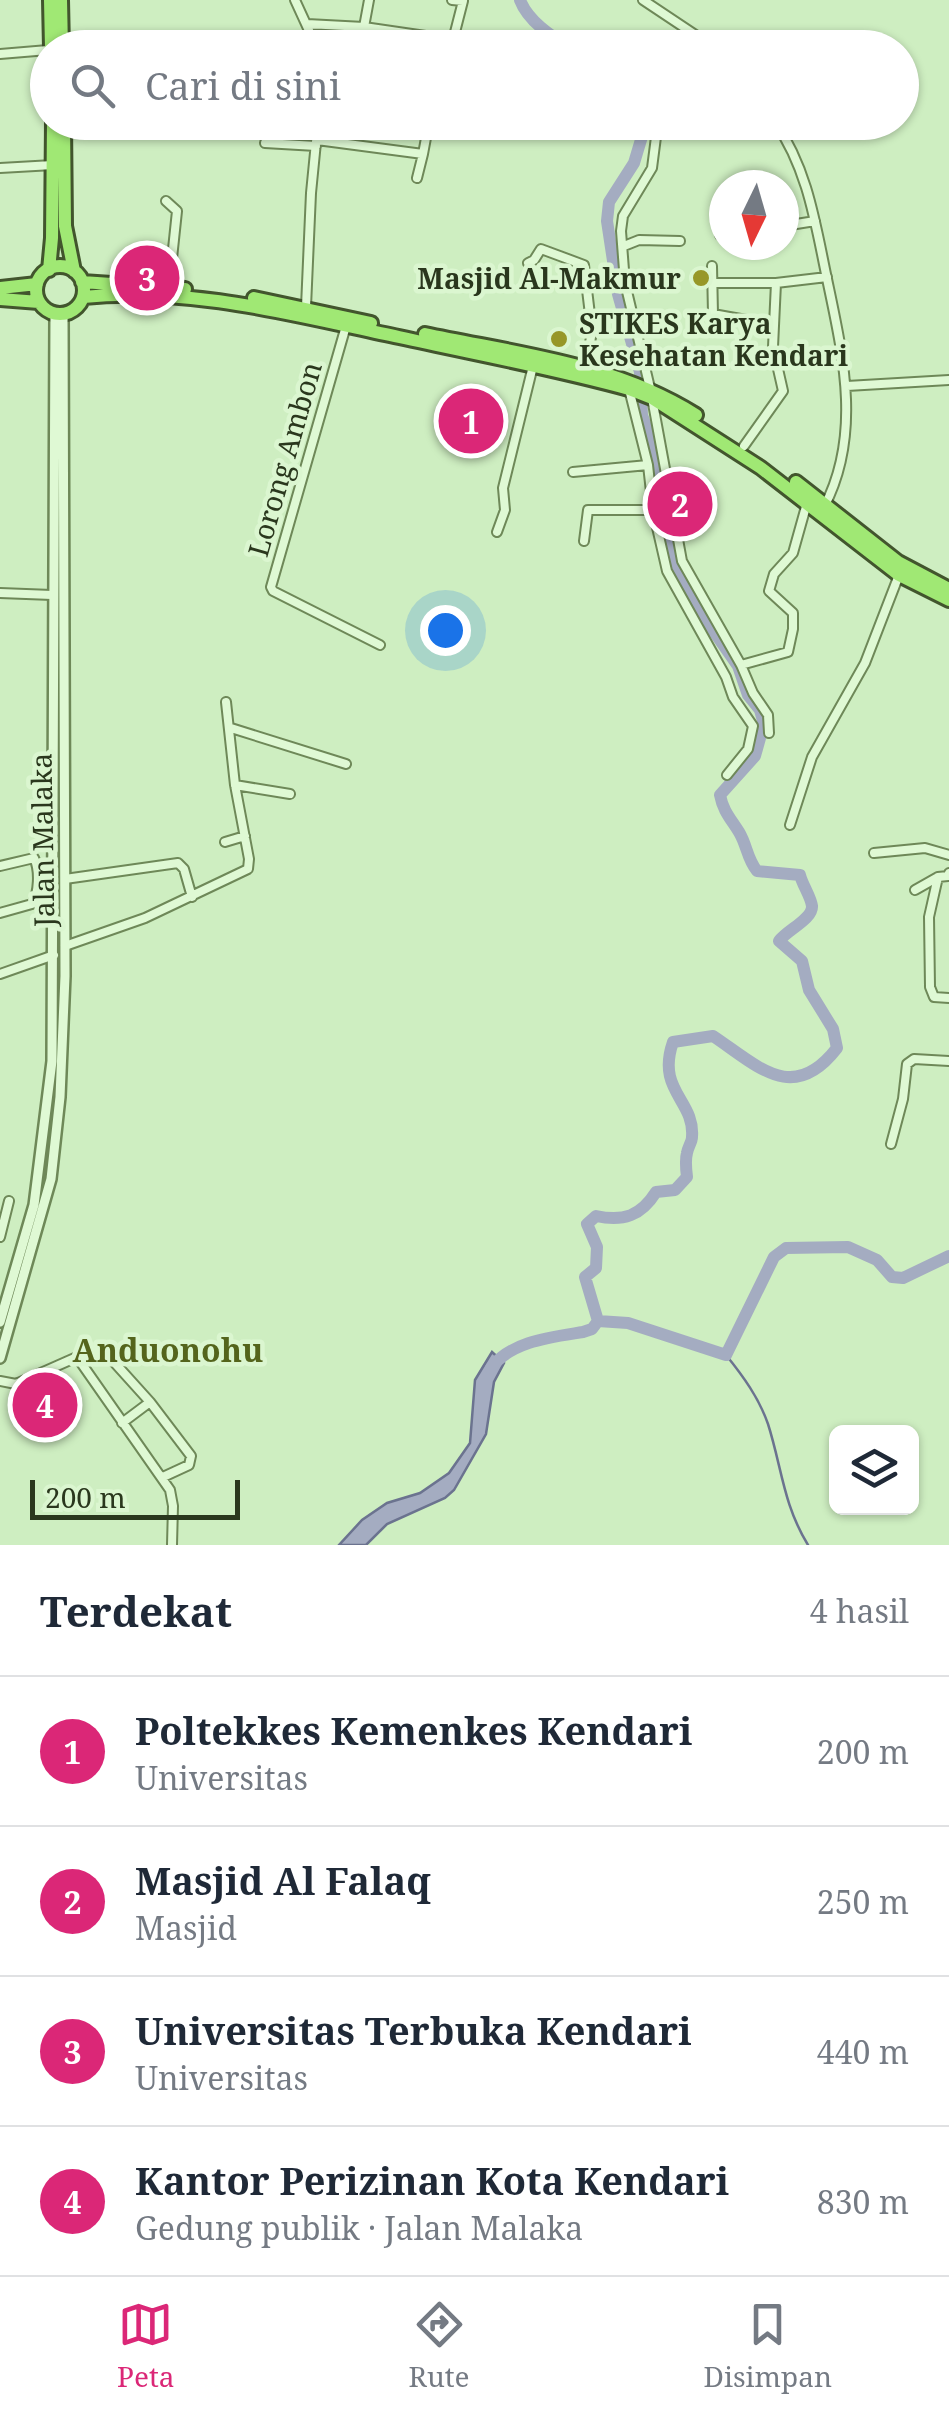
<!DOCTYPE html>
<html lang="id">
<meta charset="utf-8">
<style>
:root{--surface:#fff;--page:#f6f6f7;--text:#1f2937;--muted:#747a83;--line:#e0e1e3;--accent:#db2777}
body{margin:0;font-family:"Noto Serif",serif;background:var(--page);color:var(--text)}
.controls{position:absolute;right:30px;bottom:30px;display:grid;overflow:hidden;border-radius:15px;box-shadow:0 2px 8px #0004}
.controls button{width:90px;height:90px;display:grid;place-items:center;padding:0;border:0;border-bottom:2px solid var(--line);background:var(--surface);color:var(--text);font:50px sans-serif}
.compass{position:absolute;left:709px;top:170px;width:90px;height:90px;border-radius:50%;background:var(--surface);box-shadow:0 2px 8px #0004;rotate:185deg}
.scale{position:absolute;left:30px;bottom:25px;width:210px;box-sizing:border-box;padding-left:10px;border:5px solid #2a371d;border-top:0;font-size:28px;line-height:35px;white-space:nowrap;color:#2a371d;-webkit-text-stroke:8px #dbf6d0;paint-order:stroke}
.you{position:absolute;left:445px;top:630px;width:35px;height:35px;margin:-25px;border:8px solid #fff;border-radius:50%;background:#1a73e8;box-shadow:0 0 0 15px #1a73e833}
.badge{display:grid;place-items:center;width:65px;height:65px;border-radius:50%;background:var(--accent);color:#fff;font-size:32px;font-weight:700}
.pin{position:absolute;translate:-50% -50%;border:5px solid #fff;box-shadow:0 2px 10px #0006}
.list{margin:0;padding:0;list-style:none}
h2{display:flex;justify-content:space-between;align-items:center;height:130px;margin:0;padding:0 40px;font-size:42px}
h2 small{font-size:32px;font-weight:400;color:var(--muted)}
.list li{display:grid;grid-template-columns:65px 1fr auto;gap:30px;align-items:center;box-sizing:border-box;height:150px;padding:0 40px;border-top:2px solid var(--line)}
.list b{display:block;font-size:38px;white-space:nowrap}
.list p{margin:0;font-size:32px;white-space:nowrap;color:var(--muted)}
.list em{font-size:32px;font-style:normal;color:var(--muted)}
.icon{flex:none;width:55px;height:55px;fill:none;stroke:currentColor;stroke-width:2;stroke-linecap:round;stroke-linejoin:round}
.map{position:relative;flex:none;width:949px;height:1545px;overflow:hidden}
.search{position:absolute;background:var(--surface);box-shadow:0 2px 8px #0004;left:30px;right:30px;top:30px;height:110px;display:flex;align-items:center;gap:25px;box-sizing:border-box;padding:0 35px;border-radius:55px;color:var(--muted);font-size:38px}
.sheet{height:730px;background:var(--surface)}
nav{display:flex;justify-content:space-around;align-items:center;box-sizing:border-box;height:140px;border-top:2px solid var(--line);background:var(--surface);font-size:28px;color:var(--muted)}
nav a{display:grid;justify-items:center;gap:5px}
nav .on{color:var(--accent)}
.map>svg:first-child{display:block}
.water{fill:#a4acc1;stroke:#6b738f;stroke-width:2.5}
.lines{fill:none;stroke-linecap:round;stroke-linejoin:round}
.stream{stroke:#6b738f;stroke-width:2.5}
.river{stroke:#a4acc1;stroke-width:12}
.minor-casing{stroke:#6e8858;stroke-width:12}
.tertiary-casing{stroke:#6e8858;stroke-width:14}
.trunk-casing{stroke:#42552d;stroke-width:18}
.minor{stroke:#dff9d4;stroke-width:8}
.tertiary{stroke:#dff9d4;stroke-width:9}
.trunk{stroke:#a0e874;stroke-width:12}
.poi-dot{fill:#979728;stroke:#dbf6d0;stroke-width:4}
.labels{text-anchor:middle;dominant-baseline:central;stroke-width:9;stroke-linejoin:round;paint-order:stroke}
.poi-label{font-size:28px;font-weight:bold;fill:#2a371d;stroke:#dbf6d0;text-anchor:end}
.street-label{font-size:28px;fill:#2a371d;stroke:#dbf6d0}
.quarter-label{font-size:32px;font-weight:bold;fill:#54641c;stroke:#dbf6d0}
</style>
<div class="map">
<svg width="949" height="1545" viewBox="0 0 949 1545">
<rect width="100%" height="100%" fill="#ceeec1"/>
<path class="water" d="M492,1352L504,1363L494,1382L486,1434L454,1490L445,1498L387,1524L366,1545H339L362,1520L387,1503L420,1493L449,1473L470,1443L475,1380Z"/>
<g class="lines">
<path class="stream" d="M726,1355C743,1376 759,1398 768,1424C782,1468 783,1504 808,1545"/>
<path class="river" d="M520,0C528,21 551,36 570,48
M598,1321L585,1277L596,1268L597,1247L587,1224L596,1216C623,1222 641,1216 656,1192L675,1190L687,1177C686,1169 685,1160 687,1153C688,1147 692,1142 692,1137C695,1100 656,1091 673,1042L713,1036C758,1066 793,1105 837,1048L833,1029L809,990L802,961L779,941C787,930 813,919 812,906C811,897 802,884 800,875L757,871C747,859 747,845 739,832C731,819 723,811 720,795L755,756L764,724L760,710L748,695L738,666L692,600L674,565L659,466L642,415L640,372L618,294L607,221L609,202L634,163L643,133L635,122
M491,1368C511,1341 552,1337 583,1332L592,1329L598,1321L628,1323L726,1355L774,1257L786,1248L848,1247L877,1260L892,1277L903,1278L949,1256"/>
<defs>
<path id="minor" d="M295,0L317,48
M452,0L463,1L453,40
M643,0L715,48
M307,24L364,27L453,40L451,48
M364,27L369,0
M763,48L765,47
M0,54L48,50
M775,122C807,168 815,221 826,274C842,351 863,433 824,507
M317,140L423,154L429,122
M265,143L316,146
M0,168L53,165
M417,178L423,154
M166,201L177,211L169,287
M784,226L815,221
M720,235L724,234
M624,246L639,240L680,241
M528,263L534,260L541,249L584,265L592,331L586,367
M712,266L713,314L774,325
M712,283H776
M306,307L311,193L318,122
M346,326L271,587L273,591L380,645
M847,386L949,380
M650,388L625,283L621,231L623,216L652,168L656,137
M652,398L682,561L741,665L753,693L768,715L769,733
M744,446L783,391L773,347L776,283L827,277
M648,465L653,510L667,571L726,677L733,697L753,726L748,749L727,775
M573,472L648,465L629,389
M497,532L505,510L503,488L533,366
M584,541L588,510H653
M0,593L52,595
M741,665L788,652L793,629V613L769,591L774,574L793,553L807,503
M231,728L346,764
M235,785L290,794
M790,825L812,757L865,663L899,575
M225,842L245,836
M874,853L925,848L949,855
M0,866L34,858C40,870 39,893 32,904L0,913
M938,877L929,917L930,987L934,997L949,998
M65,879L178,863L184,869L192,897
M915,890L938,877L948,876L949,873
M65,946L145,918L248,869L249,859L235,785L226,702
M0,974L54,955
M891,1144L903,1099L907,1064L914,1059L949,1061
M0,1237L9,1201
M77,1357L97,1349L104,1351L150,1402L122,1423
M0,1381L16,1384L77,1357L170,1490L173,1506L172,1545
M150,1402L191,1456L189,1465L163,1477"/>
<path id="tertiary" d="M0,1322L34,1205L52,1061L55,314
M0,1358L51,1179L60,1097L65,976L63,314"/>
<path id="trunk" d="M50,0L51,48
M61,0L62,48
M64,122L65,226L74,271
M36 290a24 24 0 1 1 48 0a24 24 0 1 1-48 0Z
M49,270L52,238L53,122
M82,282L185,289
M0,288L37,284
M83,297C189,286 295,315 399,337C476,354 553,368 629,389L652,398L761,468L899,575L949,600
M254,298L371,323
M0,299L39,302
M425,334C519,354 613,363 696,415
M796,482L898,562L949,589"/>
</defs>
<use href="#minor" class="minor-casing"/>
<use href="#tertiary" class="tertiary-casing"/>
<use href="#trunk" class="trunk-casing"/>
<use href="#minor" class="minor"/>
<use href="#tertiary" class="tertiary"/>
<use href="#trunk" class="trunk"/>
</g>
<g class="poi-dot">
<circle cx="701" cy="278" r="10"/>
<circle cx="559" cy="339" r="10"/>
</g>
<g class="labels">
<g class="poi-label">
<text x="681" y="278">Masjid Al-Makmur</text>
<text x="579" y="323" text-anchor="start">STIKES Karya<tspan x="579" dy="32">Kesehatan Kendari</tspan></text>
</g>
<g class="street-label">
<text transform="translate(284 459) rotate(-74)">Lorong Ambon</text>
<text transform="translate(42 840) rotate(-91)">Jalan Malaka</text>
</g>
<g class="quarter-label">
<text x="168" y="1349">Anduonohu</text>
</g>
</g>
</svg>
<div class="controls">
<button><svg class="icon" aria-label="layers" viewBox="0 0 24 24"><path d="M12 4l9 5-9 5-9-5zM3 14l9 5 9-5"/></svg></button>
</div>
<svg class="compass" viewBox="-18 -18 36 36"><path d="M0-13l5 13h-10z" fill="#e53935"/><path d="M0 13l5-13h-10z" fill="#747a83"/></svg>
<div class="scale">200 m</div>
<div class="you"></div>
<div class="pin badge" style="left:471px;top:421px">1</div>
<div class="pin badge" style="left:680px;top:504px">2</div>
<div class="pin badge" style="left:147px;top:278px">3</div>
<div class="pin badge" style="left:45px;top:1405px">4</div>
<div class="search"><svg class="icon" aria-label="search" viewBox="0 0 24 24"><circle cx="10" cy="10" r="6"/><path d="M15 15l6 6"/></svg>Cari di sini</div>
</div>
<section class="sheet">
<h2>Terdekat<small>4 hasil</small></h2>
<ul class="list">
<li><span class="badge">1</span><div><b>Poltekkes Kemenkes Kendari</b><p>Universitas</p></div><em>200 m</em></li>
<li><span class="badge">2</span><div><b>Masjid Al Falaq</b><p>Masjid</p></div><em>250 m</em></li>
<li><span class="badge">3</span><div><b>Universitas Terbuka Kendari</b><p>Universitas</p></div><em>440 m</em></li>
<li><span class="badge">4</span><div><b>Kantor Perizinan Kota Kendari</b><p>Gedung publik · Jalan Malaka</p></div><em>830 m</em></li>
</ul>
</section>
<nav>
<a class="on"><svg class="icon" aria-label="map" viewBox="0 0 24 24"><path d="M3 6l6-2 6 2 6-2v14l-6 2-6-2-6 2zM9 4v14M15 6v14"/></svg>Peta</a>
<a><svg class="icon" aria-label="directions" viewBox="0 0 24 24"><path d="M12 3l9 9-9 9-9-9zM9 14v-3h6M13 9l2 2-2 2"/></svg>Rute</a>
<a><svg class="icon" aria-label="saved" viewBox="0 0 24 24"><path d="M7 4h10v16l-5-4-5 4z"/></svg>Disimpan</a>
</nav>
